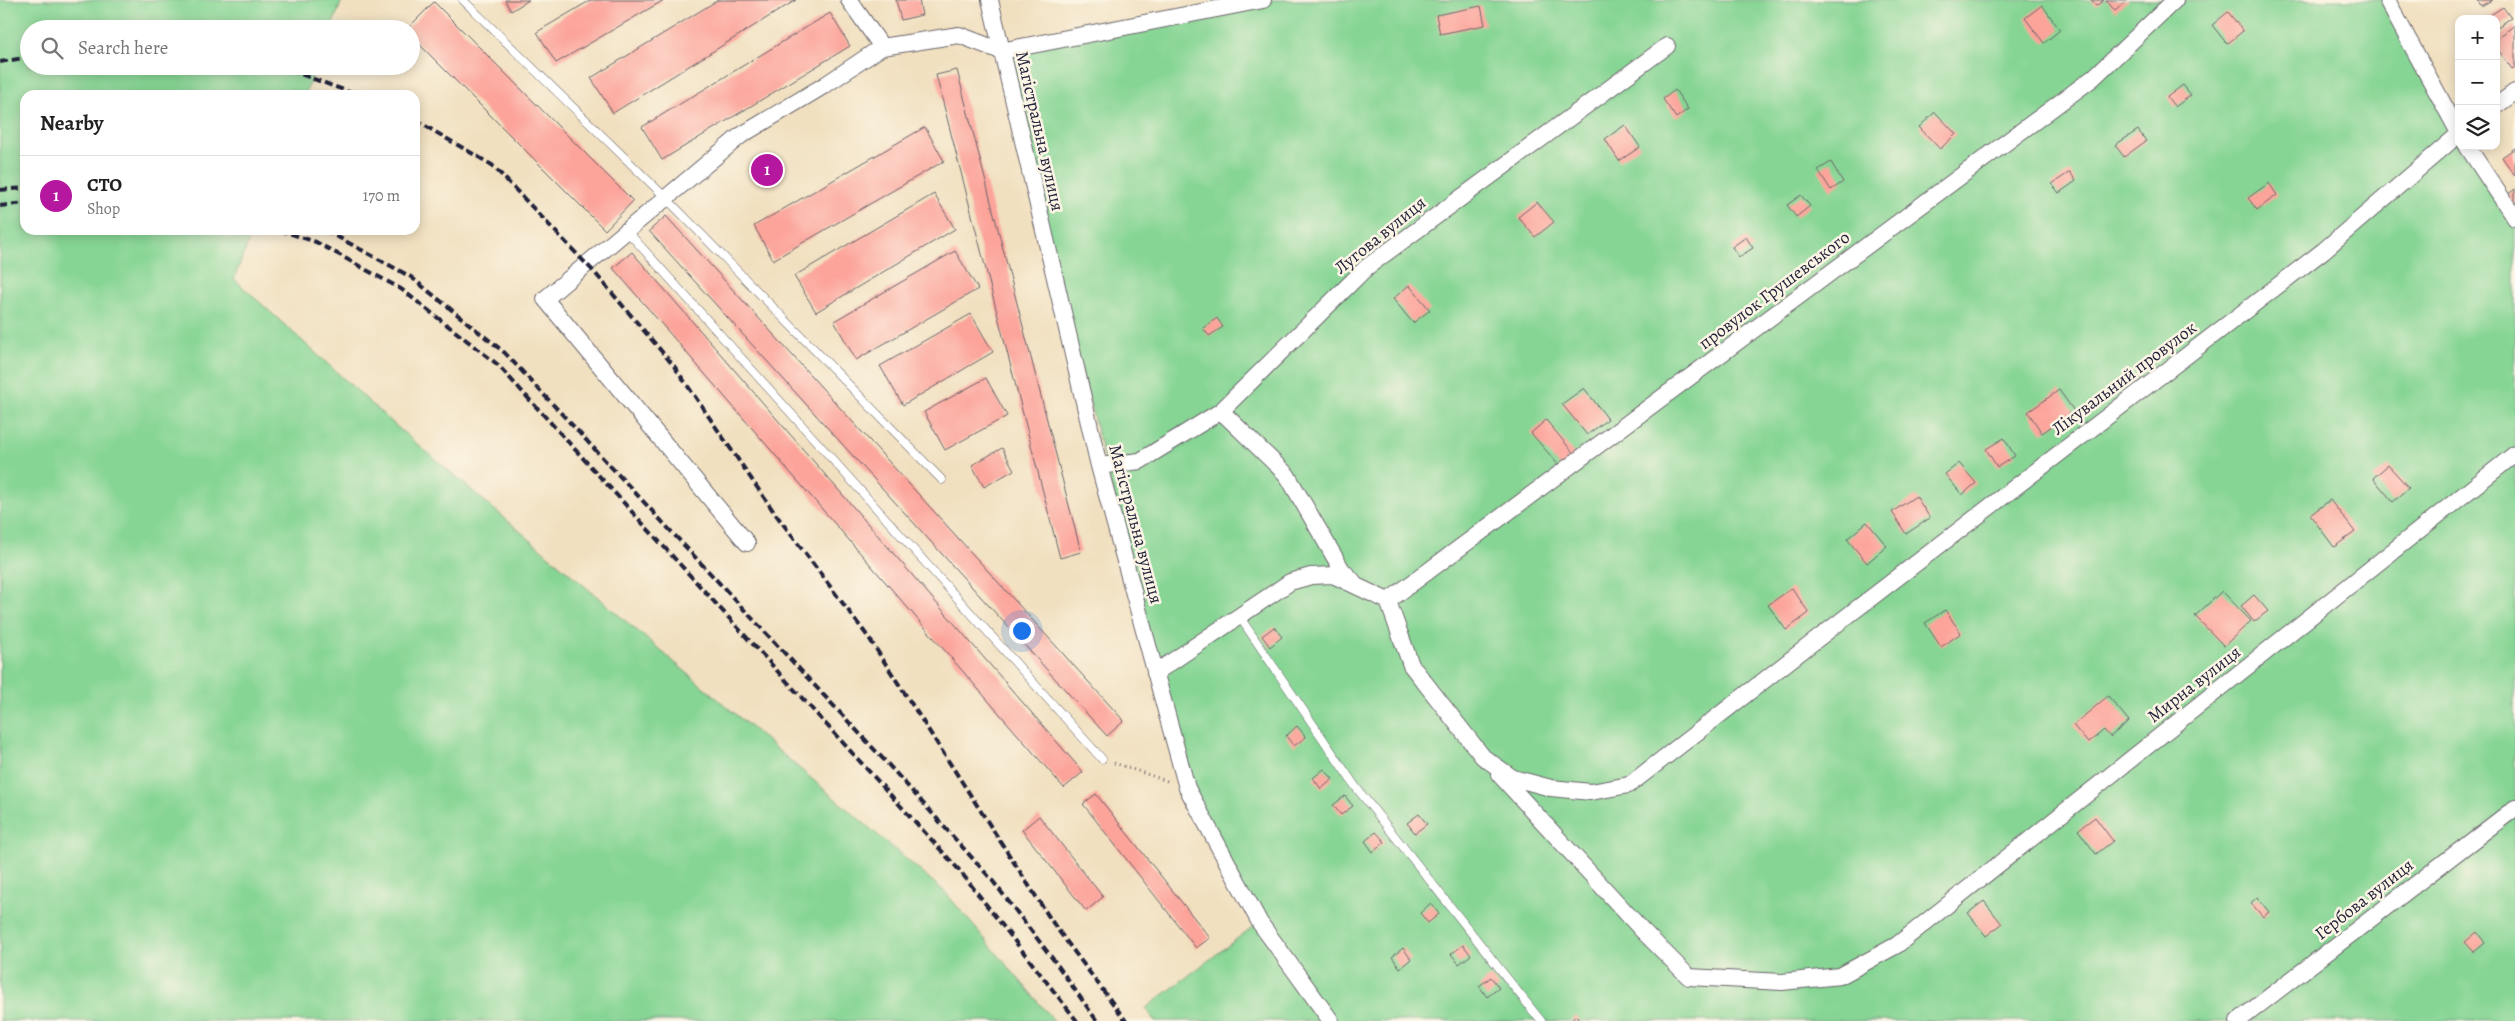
<!DOCTYPE html>
<meta charset="utf-8">
<style>
:root{--surface:#fff;--page:#f6f6f6;--text:#222;--muted:#767676;--line:#e0e0e0;--accent:#b5179e}
body{margin:0;font-family:Alegreya,serif;background:var(--page);color:var(--text)}
.controls{position:absolute;right:15px;top:15px;display:grid;overflow:hidden;border-radius:10px;box-shadow:0 2px 12px #0003}
.controls button{width:45px;height:45px;display:grid;place-items:center;padding:0;border:0;border-bottom:1px solid var(--line);background:var(--surface);color:var(--text);font:25px sans-serif}
.you{position:absolute;left:1021px;top:630px;width:18px;height:18px;margin:-12px;border:4px solid #fff;border-radius:50%;background:#1a73e8;box-shadow:0 0 0 8px #1a73e833}
.badge{display:grid;place-items:center;width:32px;height:32px;border-radius:50%;background:var(--accent);color:#fff;font-size:16px;font-weight:700}
.pin{position:absolute;translate:-50% -50%;border:2px solid #fff;box-shadow:0 1px 5px #0006}
.list{margin:0;padding:0;list-style:none}
h2{display:flex;justify-content:space-between;align-items:center;height:65px;margin:0;padding:0 20px;font-size:21px}
h2 small{font-size:16px;font-weight:400;color:var(--muted)}
.list li{display:grid;grid-template-columns:32px 1fr auto;gap:15px;align-items:center;box-sizing:border-box;height:80px;padding:0 20px;border-top:1px solid var(--line)}
.list b{display:block;font-size:19px;white-space:nowrap}
.list p{margin:0;font-size:16px;white-space:nowrap;color:var(--muted)}
.list em{font-size:16px;font-style:normal;color:var(--muted)}
.icon{flex:none;width:28px;height:28px;fill:none;stroke:currentColor;stroke-width:2;stroke-linecap:round;stroke-linejoin:round}
.map{position:relative;flex:none;width:2515px;height:1021px;overflow:hidden}
.search{position:absolute;background:var(--surface);box-shadow:0 2px 12px #0003;left:20px;top:20px;width:400px;height:55px;display:flex;align-items:center;gap:12px;box-sizing:border-box;padding:0 18px;border-radius:28px;color:var(--muted);font-size:19px}
.panel{position:absolute;background:var(--surface);box-shadow:0 2px 12px #0003;left:20px;top:90px;width:400px;height:145px;border-radius:15px}
.map>svg:first-child{display:block}
.green{fill:#86d594;stroke:#547c68}
.building{fill:#fca39a}
.lines{fill:none;stroke-linecap:round;stroke-linejoin:round}
.service-casing{stroke:#6a646a;stroke-width:9}
.minor-casing{stroke:#6a646a;stroke-width:18}
.path{stroke:#6a646a;stroke-width:3;stroke-dasharray:1 4;stroke-linecap:butt}
.service{stroke:#fff;stroke-width:8}
.minor{stroke:#fff;stroke-width:16}
.rail{stroke:#22223b;stroke-width:4;stroke-dasharray:8 4;stroke-linecap:butt}
.labels{text-anchor:middle;dominant-baseline:central;stroke-width:5;stroke-linejoin:round;paint-order:stroke}
.street-label{font-size:18px;fill:#22223b;stroke:#fcf5e5}
</style>
<div class="map">
<svg width="2515" height="1021" viewBox="0 0 2515 1021">
<rect width="100%" height="100%" fill="#fcf5e5"/>
<filter id="ink" filterUnits="userSpaceOnUse"><feTurbulence type="fractalNoise" baseFrequency=".02" numOctaves="2"/><feDisplacementMap in="SourceGraphic" scale="10" xChannelSelector="R" yChannelSelector="G"/><feConvolveMatrix kernelMatrix="1 2 1 2 8 2 1 2 1" color-interpolation-filters="sRGB"/></filter>
<filter id="wash" filterUnits="userSpaceOnUse"><feTurbulence type="fractalNoise" baseFrequency=".0096" numOctaves="4" result="noise"/><feDisplacementMap in="SourceGraphic" scale="20" xChannelSelector="R" yChannelSelector="G"/><feGaussianBlur stdDeviation="1.12" result="paint"/><feColorMatrix in="noise" values="0 0 0 0 0 0 0 0 0 0 0 0 0 0 0 0 0 1.4 0 .05"/><feComposite in="paint" operator="in"/></filter>
<g filter="url(#wash)">
<rect width="100%" height="100%" fill="#f1e0c0"/>
<path class="green" d="M0,0H342L331,29H29V66H316L305,95H25V230H253L234,279L396,426L945,892L1054,1021H0Z
M1263,0H2387L2459,133V146H2467L2515,218V1021H1155L1146,1008L1259,922L1187,788L1001,51Z"/>
<g id="blocks">
<path class="building" d="M505,0H529L511,11Z
M591,0H664L556,63L537,32Z
M718,0H796L613,113L591,78Z
M896,0H919L922,15L901,20Z
M2091,0H2104L2096,6Z
M2106,0H2128L2115,11Z
M2478,0H2492L2481,6Z
M434,2L633,201L605,230L411,36V29H407Z
M2042,5L2060,30L2044,43L2025,18Z
M1481,6L1485,25L1440,34L1436,15Z
M2503,7L2511,18L2496,28V19H2484Z
M2228,12L2243,31L2227,44L2212,25Z
M830,13L850,46L662,160L642,127Z
M2515,25V67L2512,69L2496,47V39Z
M957,70L1081,552L1060,558L936,75Z
M2183,85L2191,95L2175,107L2167,97Z
M1675,90L1688,109L1676,118L1663,99Z
M1935,112L1956,134L1940,149L1919,127Z
M1625,125L1640,147L1619,161L1605,139Z
M925,127L944,161L773,260L754,226Z
M2138,130L2146,141L2124,157L2115,145Z
M2515,148V176L2502,157Z
M1831,162L1843,182L1831,190L1818,170Z
M2070,172L2076,181L2059,193L2052,184Z
M2269,183L2277,195L2257,210L2248,198Z
M2515,189V207L2507,195Z
M934,194L955,229L816,312L794,276Z
M1801,195L1810,206L1796,217L1787,205Z
M1537,202L1554,222L1535,237L1518,217Z
M666,216L1124,721L1107,736L649,231Z
M1746,237L1753,248L1739,257L1732,247Z
M955,251L978,289L856,360L834,321Z
M632,252L1083,772L1064,788L613,268Z
M1409,285L1430,310L1413,323L1393,299Z
M971,314L993,352L903,405L880,366Z
M1217,318L1223,327L1209,336L1203,328Z
M986,378L1007,416L945,450L924,412Z
M1584,388L1608,419L1587,435L1562,404Z
M2059,390L2074,411L2042,433L2028,412Z
M1546,420L1576,456L1561,468L1531,433Z
M2004,438L2015,456L1997,467L1986,449Z
M1002,448L1014,470L984,487L972,465Z
M1959,463L1976,483L1962,495L1945,474Z
M2388,465L2409,488L2393,502L2373,478Z
M1916,496L1930,518L1906,534L1892,512Z
M2330,500L2355,532L2334,547L2310,515Z
M1867,522L1887,546L1867,563L1847,539Z
M1792,588L1809,613L1786,630L1768,605Z
M2222,591L2251,621L2224,646L2195,616Z
M2254,595L2268,611L2254,622L2241,606Z
M1945,610L1961,633L1941,647L1925,623Z
M1274,627L1282,637L1270,647L1262,636Z
M2108,696L2129,721L2110,737L2104,730L2088,743L2073,725Z
M1297,726L1306,737L1294,746L1286,736Z
M1324,769L1333,779L1321,789L1313,778Z
M1096,794L1210,938L1196,948L1083,804Z
M1345,796L1353,806L1341,815L1333,805Z
M1419,814L1427,824L1415,833L1407,823Z
M1039,816L1103,897L1086,911L1022,830Z
M2095,817L2113,841L2096,854L2078,830Z
M1376,832L1385,842L1373,852L1365,841Z
M2257,897L2269,912L2263,917L2251,903Z
M1984,901L2002,924L1986,936L1968,913Z
M1431,903L1439,914L1428,923L1420,913Z
M2477,932L2485,943L2474,952L2465,942Z
M1463,945L1471,955L1459,964L1451,954Z
M1403,948L1411,959L1400,968L1392,957Z
M1491,977L1499,988L1487,997L1479,986Z
M1576,1016L1580,1021H1570Z"/>
</g>
</g>
<g filter="url(#ink)">
<use href="#blocks" fill-opacity="0" stroke="#6a646a" stroke-width="1"/>
<g class="lines">
<defs>
<path id="service" d="M463,0L666,198L942,480
M627,231L1102,759
M1239,616L1355,786L1541,1021"/>
<path id="minor" d="M849,0L882,47
M990,0L1099,466L1187,788L1260,923L1331,1021
M2387,0L2459,133
M1001,51L1263,0
M2496,106L2515,92
M2467,146L2515,218
M1221,411L1287,475L1342,570L1353,581
M1099,466L1140,461L1221,411L1367,267L1667,46
M747,543L545,299L740,136L825,85L882,47L959,35L1001,51
M1388,601L2093,78L2175,0
M1155,673L1290,582L1311,576L1333,575L1388,601L1411,665L1483,757L1513,778L1551,788L1591,792L1629,785L1807,647L2323,251L2459,134
M1499,774L1642,930L1689,977L1782,982L1840,976L1897,945L2515,454
M2238,1021L2515,808"/>
</defs>
<use href="#service" class="service-casing"/>
<use href="#minor" class="minor-casing"/>
<path class="path" d="M1114,763L1167,781"/>
<use href="#service" class="service"/>
<use href="#minor" class="minor"/>
<path class="rail" d="M0,62L29,57
M279,66L357,95
M415,120L492,165L595,273L674,366L774,512L869,638L1055,926L1126,1021
M0,190L25,188
M0,206L25,203
M279,230L316,242L401,289L497,364L960,871L1077,1021
M325,230L411,277L505,353L886,762L992,880L1056,963L1097,1021"/>
</g>
</g>
<g class="labels">
<g class="street-label">
<text transform="translate(1040 131) rotate(77)">Магістральна вулиця</text>
<text transform="translate(1380 235) rotate(-39)">Лугова вулиця</text>
<text transform="translate(1774 290) rotate(-37)">провулок Грушевського</text>
<text transform="translate(2124 378) rotate(-37)">Лікувальний провулок</text>
<text transform="translate(1136 524) rotate(75)">Магістральна вулиця</text>
<text transform="translate(2194 684) rotate(-38)">Мирна вулиця</text>
<text transform="translate(2364 899) rotate(-38)">Гербова вулиця</text>
</g>
</g>
</svg>
<div class="controls">
<button>+</button>
<button>−</button>
<button><svg class="icon" aria-label="layers" viewBox="0 0 24 24"><path d="M12 4l9 5-9 5-9-5zM3 14l9 5 9-5"/></svg></button>
</div>
<div class="you"></div>
<div class="pin badge" style="left:767px;top:170px">1</div>
<div class="search"><svg class="icon" aria-label="search" viewBox="0 0 24 24"><circle cx="10" cy="10" r="6"/><path d="M15 15l6 6"/></svg>Search here</div>
<section class="panel">
<h2>Nearby<small></small></h2>
<ul class="list">
<li><span class="badge">1</span><div><b>СТО</b><p>Shop</p></div><em>170 m</em></li>
</ul>
</section>
</div>
